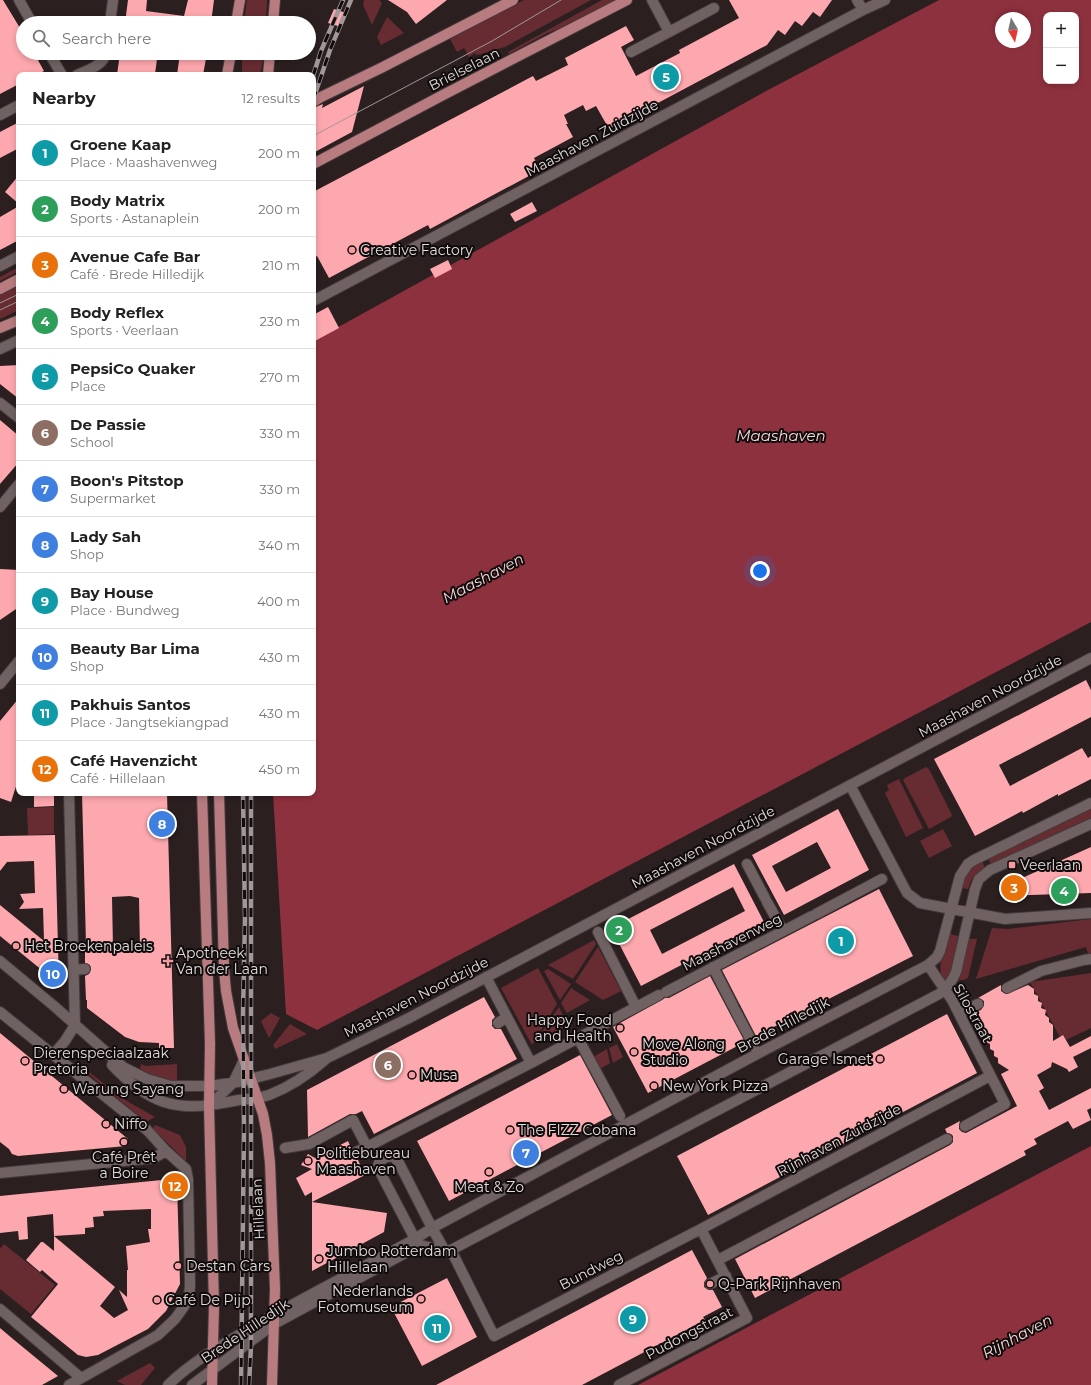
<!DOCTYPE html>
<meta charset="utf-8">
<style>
:root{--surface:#fff;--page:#f6f6f6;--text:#222;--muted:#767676;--line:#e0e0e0;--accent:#2563eb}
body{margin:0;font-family:Montserrat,sans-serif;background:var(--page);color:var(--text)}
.controls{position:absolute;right:12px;top:12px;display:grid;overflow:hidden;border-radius:8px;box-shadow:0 2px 6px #0003}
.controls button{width:36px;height:36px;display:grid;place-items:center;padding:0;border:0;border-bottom:1px solid var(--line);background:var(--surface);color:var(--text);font:20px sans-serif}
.compass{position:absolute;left:995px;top:12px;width:36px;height:36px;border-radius:50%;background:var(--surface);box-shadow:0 2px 6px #0003;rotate:171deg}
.you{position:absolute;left:760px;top:571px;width:14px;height:14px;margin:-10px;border:3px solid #fff;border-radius:50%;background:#1a73e8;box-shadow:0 0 0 6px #1a73e833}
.badge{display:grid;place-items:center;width:26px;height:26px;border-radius:50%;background:var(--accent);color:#fff;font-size:13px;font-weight:700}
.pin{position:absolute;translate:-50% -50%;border:2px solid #fff;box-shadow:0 1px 4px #0006}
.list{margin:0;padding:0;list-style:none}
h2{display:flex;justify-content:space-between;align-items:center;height:52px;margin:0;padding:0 16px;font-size:17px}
h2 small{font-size:13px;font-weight:400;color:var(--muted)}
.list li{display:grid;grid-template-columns:26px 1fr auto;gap:12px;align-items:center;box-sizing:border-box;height:56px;padding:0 16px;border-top:1px solid var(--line)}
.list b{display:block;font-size:15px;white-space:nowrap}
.list p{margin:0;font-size:13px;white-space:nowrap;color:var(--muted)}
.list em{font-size:13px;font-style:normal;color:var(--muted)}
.icon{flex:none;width:22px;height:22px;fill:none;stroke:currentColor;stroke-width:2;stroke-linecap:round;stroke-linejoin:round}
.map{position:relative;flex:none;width:1091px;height:1385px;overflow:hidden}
.search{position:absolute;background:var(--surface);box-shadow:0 2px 6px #0003;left:16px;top:16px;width:300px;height:44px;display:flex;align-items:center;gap:10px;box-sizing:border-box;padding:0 14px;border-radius:22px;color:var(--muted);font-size:15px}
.panel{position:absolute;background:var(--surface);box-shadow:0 2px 6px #0003;left:16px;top:72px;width:300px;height:724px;border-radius:8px}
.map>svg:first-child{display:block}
.green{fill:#672c32}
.water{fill:#8e313e;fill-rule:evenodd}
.building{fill:#fda8ae;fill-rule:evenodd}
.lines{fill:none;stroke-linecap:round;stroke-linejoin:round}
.minor-casing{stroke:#453b3c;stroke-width:12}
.major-casing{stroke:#453b3c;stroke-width:12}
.minor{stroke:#706263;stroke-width:10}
.major{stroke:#b87b7f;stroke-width:10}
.tram{stroke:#a09798;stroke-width:1}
.rail-casing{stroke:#a09798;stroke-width:4.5}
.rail{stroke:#100b0b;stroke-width:3;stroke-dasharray:9;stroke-linecap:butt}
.poi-dot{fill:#f49aa1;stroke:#100b0b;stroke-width:1.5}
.labels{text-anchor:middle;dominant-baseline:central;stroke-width:4;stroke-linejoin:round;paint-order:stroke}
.street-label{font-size:14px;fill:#e3dbdc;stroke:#100b0b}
.poi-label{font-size:14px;fill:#e3dbdc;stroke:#100b0b;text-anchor:start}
.water-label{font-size:15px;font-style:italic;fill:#f5d9da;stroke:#100b0b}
</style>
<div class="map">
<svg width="1091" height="1385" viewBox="0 0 1091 1385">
<rect width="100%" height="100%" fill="#2b1f20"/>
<path class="green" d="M247,0H267L266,23H244Z
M364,0H379L382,3L372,25L363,5Z
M524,0H591L505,47L477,55L475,53L469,57L464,48L457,52L450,39Z
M602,0H621L582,21L547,33L509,54L508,52Z
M387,17L404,33L381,45L377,37Z
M242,53H264L260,75H242Z
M19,267V271L0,281V277Z
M19,284V310L0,319V294Z
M926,767L929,769L952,815L951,817L929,829L903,780L905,778Z
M899,779L923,828L906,837L885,793L889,790L887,785Z
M54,807V834L28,835L27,808Z
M1091,808V820L991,865L988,858Z
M943,829L952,846L929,858L920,841Z
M982,861L985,868C976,873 971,878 968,889L960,888C966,874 969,868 982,861Z
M1091,919V953H1088L1086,947L976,979L992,928L1008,929Z
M950,934L958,936L954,960L949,977L945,980L943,979C936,963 945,949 950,934Z
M969,939H977L968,978L964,980H959Z
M594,940L596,944L573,979L548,965Z
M598,947L621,991L603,1000L575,982Z
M538,968L557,1004L532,1045L501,988Z
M548,969L571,984L560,1000L544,971Z
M1091,973V1028L1066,1040L1063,1035L1060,1037L1030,982Z
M571,988L590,1000L567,1013L561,1003Z
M559,1007L568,1026L534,1043Z
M271,1013L280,1018L269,1038L261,1021Z
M290,1024L307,1034L275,1049L273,1045Z
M617,1044L623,1057L613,1063L609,1048Z
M607,1049L610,1063L600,1069L593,1057Z
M141,1064L146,1066L177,1064V1081C163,1081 152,1075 140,1069Z
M80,1065L125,1100L155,1117L146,1122L79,1066Z
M155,1125L180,1135L186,1147V1161L153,1129Z
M4,1244L55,1285L31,1314L0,1289V1249Z
M150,1363L155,1368L141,1385H125L117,1381Z"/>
<path class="water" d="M939,0H1091V622L317,1030L286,1014L273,793H313V341L768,90ZM1046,15H1076V81H1046ZM1001,18H1025V42H1001Z
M1091,1146V1385H638Z"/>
<path class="building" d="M0,0H3L23,33V53H34L44,71L36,75H19V84L0,94Z
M128,0H147L146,11L184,16L188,0H214L211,23H125Z
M388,0H447L416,24L407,12Z
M729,0H832L820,17L813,12L802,26L795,21L785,35L778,30L767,45L609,129L596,106L586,111L583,105L564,115L568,124H566L573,137L534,158L540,170L430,229L428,225L329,278L317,256L313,258V192L533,76L536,81L568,65L565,58L626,26L634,40L621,47L636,76L680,53L679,50L739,18Z
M334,9L346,13L341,27L328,23Z
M120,53H145V57L157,59L155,74L142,73V75H117Z
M180,53H207L203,75H177Z
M364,86L352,132L313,153V108L323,104L322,108Z
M19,122V148L0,158V132Z
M19,175V204L5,192Z
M532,202L537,211L515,222L510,214Z
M19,206V240L0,250V217Z
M448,260L452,269L435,278L430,269Z
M328,307L339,328L313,342V315Z
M19,365V399L0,384V366Z
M0,420L19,436V462L0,484Z
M0,569L19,570V607L0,620Z
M1086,680L1091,690V717L999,765L1010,786L1082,748L1088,758L1091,756V779L1058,796V794L1023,813L1022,811L975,836L934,759Z
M19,698V777L11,802L0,798V721Z
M34,793H54V806L34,807Z
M82,793H167L174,1048H159V1043L139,1042L125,1037L87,1008V1000H86L85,976L89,974L91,969L90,965L85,963V944H86ZM130,896L139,898L140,948H113L112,897Z
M838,809L869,870L784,915L752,855ZM817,842L831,868L786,892L772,866Z
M55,835L56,871L59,984L0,936V905L44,941L43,908L19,909L24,902L20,894L35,893L34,861L7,862L0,871V836Z
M1091,847V893L1004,896L1002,887Z
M734,864L764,922L641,986L611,928ZM733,887L745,911L662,954L650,930Z
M879,889L913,956L756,1036L722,970Z
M710,976L745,1042L648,1093L613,1027L665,998H669Z
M1001,985V991L1006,994L1028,985L1034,989V994L1038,996V1001L1042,1003L1041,1008L1046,1010L1045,1015L1049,1018V1022L1053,1025V1041L1063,1035L1070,1047L1091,1036V1048L1073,1057L1078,1067L1069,1072L1067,1069L1052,1062L1051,1067L1037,1075L1044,1088L1039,1091L1049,1110L1091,1088V1108L1087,1110L1091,1120L1073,1129L1068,1121L1034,1139L1037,1144L1024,1151L1026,1155L755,1298L735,1259L950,1145L953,1142V1136L951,1134L947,1133L945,1129L960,1121L959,1125V1129L962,1132L966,1133L1017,1106L1001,1074L1009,1070L998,1063V1058L994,1056V1051L990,1049V1044L986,1042L987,1037L983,1034V1030L979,1027V1022L975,1020V1012L981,1010L984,1005V1001L978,998Z
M484,997L495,1017L492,1020V1026L495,1029H501L517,1059L374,1134L362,1111L356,1114H350L308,1137L307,1090Z
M947,1014L977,1073L708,1215L677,1156Z
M0,1033L128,1139L126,1146L18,1156L12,1154L9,1149L0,1142Z
M580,1055L612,1115L449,1201L417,1141Z
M348,1141L351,1148L350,1151V1155L353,1157L357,1158L365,1175L312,1202L387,1213L384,1232L312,1271V1192L305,1196L296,1178L312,1169L301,1165L308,1154L315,1158Z
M172,1179L177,1184L180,1284L166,1311L148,1329L98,1355L86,1357L78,1355L31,1317L58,1284L42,1270L40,1272L26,1260L41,1242H43L54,1251V1236L115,1287L100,1306L114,1318L128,1310L119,1290L127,1297V1270H128L126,1246L150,1242L148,1229H151V1209L103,1211L104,1216L93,1217L94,1227L85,1228V1234L54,1236L53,1214L27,1217L28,1239L19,1240L18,1231L0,1233V1196Z
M692,1250L707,1278L704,1283V1287L709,1290H713L722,1307L703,1317L705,1320L582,1385H436Z
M447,1278L477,1337L422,1366L391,1307Z
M0,1328L13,1339L58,1376L42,1385H0Z"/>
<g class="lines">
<defs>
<path id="minor" d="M19,0L32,23
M652,0L669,32L714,8
M857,0L863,10
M110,23L113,0
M631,52L669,32
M49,53L62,75
M77,75C88,70 104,65 106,53
M0,115L19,105
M0,266L19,256
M313,301L863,10L885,0
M0,349L19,340
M0,403L19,418
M0,507L19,484
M0,684L19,661
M850,785L907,893L920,903L1005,919L1091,913
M69,793L75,1025
M747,864L765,898
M767,902L783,931
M816,914L882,879
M598,932L636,1007
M0,961L54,1006L123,1067L147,1079L171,1086H209L238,1082L270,1074L327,1058L409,1018L1091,658
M928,965L952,1000L1005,1104L965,1126
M713,967L733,1006
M73,970L85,969
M486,977L507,1017L498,1023
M1007,988L1041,971L1084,960L1091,959
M666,992L812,916
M735,1010L754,1046
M0,1012L147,1130L166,1151L186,1169L188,1179L190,1285L189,1297L185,1305L175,1319L158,1335L69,1385
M959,1013L978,1004
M507,1017L531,1063
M578,1038L620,1116
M53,1055L65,1041L75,1025
M112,1065C126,1080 144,1095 164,1102C189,1110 214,1105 239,1100C249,1099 260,1098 269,1095C290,1087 309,1074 326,1059
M210,1105L233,1083L244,1060
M367,1147L531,1063L659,995
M285,1148L309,1144L353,1120L367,1147L356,1152
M0,1173L154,1158L166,1151
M415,1239L379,1170C376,1162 382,1159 389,1156L394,1157L399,1163L432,1228L445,1251
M451,1250L494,1336L701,1229L990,1076
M718,1260L947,1139
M710,1284L726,1276
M0,1309L81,1378
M168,1385C194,1360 225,1343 256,1325C308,1295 362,1268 415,1239L432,1228L759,1053L928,965L937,957L940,951L960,876L968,864L974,860L1091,803
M192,1385L274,1324L420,1245L445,1251L451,1250L939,994C947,988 952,982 956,972L975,889L979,879L990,870L1091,824
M619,1385L747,1318L701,1229"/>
<path id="major" d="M236,23L240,0
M273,23L275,0
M227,75L231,53
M268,75L270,53
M313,102L321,97L381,68L513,0
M313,164L443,95L627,0
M0,289L19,279
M0,328L19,320
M202,793L210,1044L209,1106L214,1306L212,1385
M219,793L224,969L226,991L233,1028L263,1114L267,1135L270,1163L275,1289L272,1385"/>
</defs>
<use href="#minor" class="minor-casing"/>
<use href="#major" class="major-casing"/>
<use href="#minor" class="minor"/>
<use href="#major" class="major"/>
<path class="tram" d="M313,136L492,41L561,0
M0,303L19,294
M0,310L19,301"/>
<defs>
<path id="rail" d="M313,76L321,51L343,0
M313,100L330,50L351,0
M241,1385L244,1128L243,1013L245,919L243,793
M249,1385L251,1346V793"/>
</defs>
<use href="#rail" class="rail-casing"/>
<use href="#rail" class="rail"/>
</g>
<g class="poi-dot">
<circle cx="352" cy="250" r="4"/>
<rect x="1008" y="861" width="8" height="8" rx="2"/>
<circle cx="16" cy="946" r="4"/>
<path d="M166 955h4v4h4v4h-4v4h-4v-4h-4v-4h4z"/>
<circle cx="620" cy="1028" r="4"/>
<circle cx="634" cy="1052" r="4"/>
<circle cx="880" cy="1059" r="4"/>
<circle cx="25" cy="1061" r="4"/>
<circle cx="412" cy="1075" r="4"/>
<circle cx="654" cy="1086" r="4"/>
<circle cx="64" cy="1089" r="4"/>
<circle cx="106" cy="1124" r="4"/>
<circle cx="510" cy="1130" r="4"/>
<circle cx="124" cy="1142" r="4"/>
<circle cx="308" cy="1161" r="4"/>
<circle cx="489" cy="1172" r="4"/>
<circle cx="319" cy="1259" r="4"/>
<circle cx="178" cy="1266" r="4"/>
<circle cx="710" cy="1284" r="4"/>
<circle cx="421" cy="1299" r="4"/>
<circle cx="157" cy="1300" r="4"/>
</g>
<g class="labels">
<g class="street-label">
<text transform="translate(464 69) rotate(-27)">Brielselaan</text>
<text transform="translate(592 138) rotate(-28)">Maashaven Zuidzijde</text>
<text transform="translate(990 696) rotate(-28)">Maashaven Noordzijde</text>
<text transform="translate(703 847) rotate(-28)">Maashaven Noordzijde</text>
<text transform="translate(732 942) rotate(-27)">Maashavenweg</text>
<text transform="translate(416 997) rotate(-27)">Maashaven Noordzijde</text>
<text transform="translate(973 1013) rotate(61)">Silostraat</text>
<text transform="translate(783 1025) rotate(-28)">Brede Hilledijk</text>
<text transform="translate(839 1140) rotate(-28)">Rijnhaven Zuidzijde</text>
<text transform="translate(258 1209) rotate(-93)">Hillelaan</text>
<text transform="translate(591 1270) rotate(-27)">Bundweg</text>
<text transform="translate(245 1331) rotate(-34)">Brede Hilledijk</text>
<text transform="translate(689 1333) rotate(-28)">Pudongstraat</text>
</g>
<g class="poi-label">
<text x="360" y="250">Creative Factory</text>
<text x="1020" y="865">Veerlaan</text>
<text x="24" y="946">Het Broekenpaleis</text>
<text x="176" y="953">Apotheek<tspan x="176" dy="16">Van der Laan</tspan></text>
<text x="612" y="1020" text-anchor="end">Happy Food<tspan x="612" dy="16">and Health</tspan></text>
<text x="642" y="1044">Move Along<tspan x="642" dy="16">Studio</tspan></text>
<text x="33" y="1053">Dierenspeciaalzaak<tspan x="33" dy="16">Pretoria</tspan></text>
<text x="872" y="1059" text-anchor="end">Garage Ismet</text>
<text x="420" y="1075">Musa</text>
<text x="662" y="1086">New York Pizza</text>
<text x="72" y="1089">Warung Sayang</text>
<text x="114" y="1124">Niffo</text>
<text x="518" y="1130">The FIZZ Cobana</text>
<text x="316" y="1153">Politiebureau<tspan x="316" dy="16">Maashaven</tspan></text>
<text x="124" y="1157" text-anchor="middle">Café Prêt<tspan x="124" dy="16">a Boire</tspan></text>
<text x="489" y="1187" text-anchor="middle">Meat &amp; Zo</text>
<text x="327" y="1251">Jumbo Rotterdam<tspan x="327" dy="16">Hillelaan</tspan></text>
<text x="186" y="1266">Destan Cars</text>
<text x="718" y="1284">Q-Park Rijnhaven</text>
<text x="413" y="1291" text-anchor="end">Nederlands<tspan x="413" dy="16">Fotomuseum</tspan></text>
<text x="165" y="1300">Café De Pijp</text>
</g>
<g class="water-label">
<text x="781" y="435">Maashaven</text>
<text transform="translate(483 578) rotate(-28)">Maashaven</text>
<text transform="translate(1017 1336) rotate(-28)">Rijnhaven</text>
</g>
</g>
</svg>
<div class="controls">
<button>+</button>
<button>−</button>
</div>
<svg class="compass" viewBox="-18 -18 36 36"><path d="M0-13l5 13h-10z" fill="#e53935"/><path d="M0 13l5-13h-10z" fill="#767676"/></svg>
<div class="you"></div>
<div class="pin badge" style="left:841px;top:941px;background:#0f9aa8">1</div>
<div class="pin badge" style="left:619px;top:930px;background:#2e9e5b">2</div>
<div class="pin badge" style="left:1014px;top:888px;background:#e8710a">3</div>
<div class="pin badge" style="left:1064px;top:891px;background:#2e9e5b">4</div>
<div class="pin badge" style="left:666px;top:77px;background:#0f9aa8">5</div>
<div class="pin badge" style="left:388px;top:1065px;background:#8d6e63">6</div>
<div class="pin badge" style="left:526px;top:1153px;background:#3f7fe0">7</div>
<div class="pin badge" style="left:162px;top:824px;background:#3f7fe0">8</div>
<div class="pin badge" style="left:633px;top:1319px;background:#0f9aa8">9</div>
<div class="pin badge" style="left:53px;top:974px;background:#3f7fe0">10</div>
<div class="pin badge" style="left:437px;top:1328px;background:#0f9aa8">11</div>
<div class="pin badge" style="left:175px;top:1186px;background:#e8710a">12</div>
<div class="search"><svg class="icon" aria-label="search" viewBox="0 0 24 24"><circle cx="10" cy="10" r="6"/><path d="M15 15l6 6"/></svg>Search here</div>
<section class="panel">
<h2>Nearby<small>12 results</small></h2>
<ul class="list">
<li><span class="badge" style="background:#0f9aa8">1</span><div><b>Groene Kaap</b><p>Place · Maashavenweg</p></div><em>200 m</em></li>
<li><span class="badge" style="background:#2e9e5b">2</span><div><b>Body Matrix</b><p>Sports · Astanaplein</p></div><em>200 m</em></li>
<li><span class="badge" style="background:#e8710a">3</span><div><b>Avenue Cafe Bar</b><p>Café · Brede Hilledijk</p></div><em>210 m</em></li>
<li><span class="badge" style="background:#2e9e5b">4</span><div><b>Body Reflex</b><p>Sports · Veerlaan</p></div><em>230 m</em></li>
<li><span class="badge" style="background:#0f9aa8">5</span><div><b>PepsiCo Quaker</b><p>Place</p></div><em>270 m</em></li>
<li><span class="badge" style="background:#8d6e63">6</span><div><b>De Passie</b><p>School</p></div><em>330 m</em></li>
<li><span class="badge" style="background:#3f7fe0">7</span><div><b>Boon's Pitstop</b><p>Supermarket</p></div><em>330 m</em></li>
<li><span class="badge" style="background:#3f7fe0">8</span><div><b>Lady Sah</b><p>Shop</p></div><em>340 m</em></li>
<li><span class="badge" style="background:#0f9aa8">9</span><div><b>Bay House</b><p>Place · Bundweg</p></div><em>400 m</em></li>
<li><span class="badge" style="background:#3f7fe0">10</span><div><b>Beauty Bar Lima</b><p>Shop</p></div><em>430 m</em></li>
<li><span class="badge" style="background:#0f9aa8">11</span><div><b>Pakhuis Santos</b><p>Place · Jangtsekiangpad</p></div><em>430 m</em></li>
<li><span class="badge" style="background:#e8710a">12</span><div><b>Café Havenzicht</b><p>Café · Hillelaan</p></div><em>450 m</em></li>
</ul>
</section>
</div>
